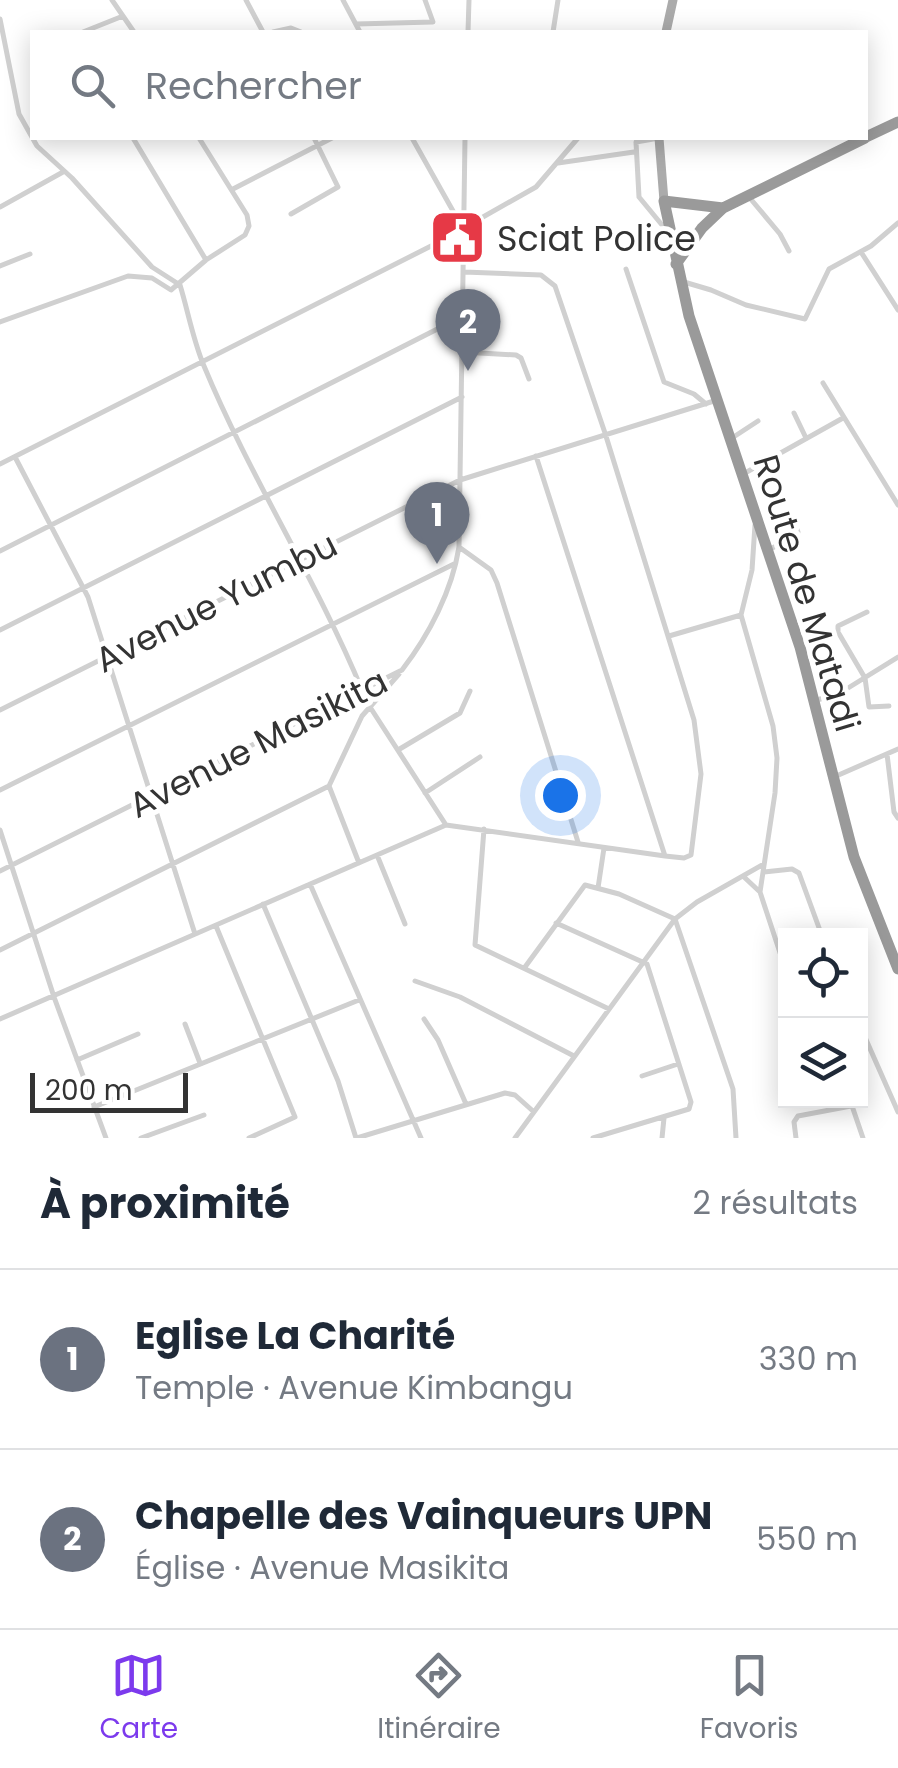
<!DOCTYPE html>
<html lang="fr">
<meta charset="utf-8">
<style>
:root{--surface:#fff;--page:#f2f2f3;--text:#1f2937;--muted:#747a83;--line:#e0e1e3;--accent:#7c3aed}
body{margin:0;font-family:Poppins,sans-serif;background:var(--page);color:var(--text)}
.controls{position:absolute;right:30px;bottom:30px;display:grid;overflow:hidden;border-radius:0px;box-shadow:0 5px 25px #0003}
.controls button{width:90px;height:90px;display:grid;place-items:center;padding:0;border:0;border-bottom:2px solid var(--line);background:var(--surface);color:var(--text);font:50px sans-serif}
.scale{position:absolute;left:30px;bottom:25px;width:158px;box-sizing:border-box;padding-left:10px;border:5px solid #333;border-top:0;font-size:28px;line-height:35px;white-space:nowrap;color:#333;-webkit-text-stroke:8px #fff;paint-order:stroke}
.you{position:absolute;left:560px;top:795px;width:35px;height:35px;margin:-25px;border:8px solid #fff;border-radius:50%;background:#1a73e8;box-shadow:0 0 0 15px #1a73e833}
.badge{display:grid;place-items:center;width:65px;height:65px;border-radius:50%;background:var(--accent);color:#fff;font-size:32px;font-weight:700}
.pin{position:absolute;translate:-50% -82px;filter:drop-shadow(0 2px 5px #0008)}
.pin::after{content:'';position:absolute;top:52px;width:35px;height:30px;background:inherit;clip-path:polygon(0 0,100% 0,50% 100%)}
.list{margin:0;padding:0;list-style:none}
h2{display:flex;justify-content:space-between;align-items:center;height:130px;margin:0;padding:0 40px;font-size:42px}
h2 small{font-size:32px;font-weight:400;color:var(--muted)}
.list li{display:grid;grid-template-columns:65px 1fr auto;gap:30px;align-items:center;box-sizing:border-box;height:180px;padding:0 40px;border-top:2px solid var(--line)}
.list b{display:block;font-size:38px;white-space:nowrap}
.list p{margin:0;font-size:32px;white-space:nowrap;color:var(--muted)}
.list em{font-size:32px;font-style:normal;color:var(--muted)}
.icon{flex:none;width:55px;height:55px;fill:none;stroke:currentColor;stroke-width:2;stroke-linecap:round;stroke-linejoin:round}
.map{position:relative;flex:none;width:898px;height:1138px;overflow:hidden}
.search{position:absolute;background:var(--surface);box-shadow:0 5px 25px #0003;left:30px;right:30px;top:30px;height:110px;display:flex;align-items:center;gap:25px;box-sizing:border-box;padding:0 35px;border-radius:0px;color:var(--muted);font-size:38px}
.sheet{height:490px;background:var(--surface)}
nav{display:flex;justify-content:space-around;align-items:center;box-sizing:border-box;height:140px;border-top:2px solid var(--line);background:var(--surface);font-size:28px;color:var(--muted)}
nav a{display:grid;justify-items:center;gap:5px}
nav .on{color:var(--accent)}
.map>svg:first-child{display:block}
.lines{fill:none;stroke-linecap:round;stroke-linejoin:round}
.street{stroke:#d0d0d0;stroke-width:5}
.primary{stroke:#ababab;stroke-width:9}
.highway{stroke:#9a9a9a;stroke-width:11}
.labels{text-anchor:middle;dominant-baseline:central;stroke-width:10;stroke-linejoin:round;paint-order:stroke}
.poi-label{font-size:35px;fill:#333;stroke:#fff;text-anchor:start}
.street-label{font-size:35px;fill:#333;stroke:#fff}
</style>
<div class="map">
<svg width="898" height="1138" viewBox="0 0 898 1138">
<rect width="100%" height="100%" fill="#fff"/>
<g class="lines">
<path class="street" d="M112,0L134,32
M246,0L263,32
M343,0L360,32
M0,19L19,114L37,146L72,178L152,267L180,285C188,311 193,340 204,366C250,477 316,579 362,690
M356,24L433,22L425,0
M83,32L123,16
M273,32L291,28L301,32
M468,32L469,0
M553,32L558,0
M133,138L206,260
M412,138L462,227
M659,138L636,142L639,197L667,231
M558,163L634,152
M233,189L332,138
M749,197L780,234L789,251
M0,207L63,172
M291,214L338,187L314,138
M861,252L898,310
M0,266L30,254
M626,269L664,382L694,394L706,404
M684,282L711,290L746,305L805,319L829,269L871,246L898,223
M0,322L128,276L152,278L171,290L206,260L245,235L249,226L247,215L199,138
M462,352L516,355L521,358L529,379
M823,383L898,505
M794,413L806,438
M732,438L758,421
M536,456L665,856
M15,457L88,597L195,934
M0,464L439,242L536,187L578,138
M745,473L843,418
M755,525L752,570L741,615L773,726L777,758L775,793L760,892L786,971
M459,547L491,570L497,583L578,842
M768,550L797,536L798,532L790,513
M0,551L463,316
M867,612L838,626V632L865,678L869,707L889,706
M0,630L462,397
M669,636L741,615
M817,700L840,693L898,657
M370,707L446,825
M0,710L460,480L714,401
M398,750L460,713L470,691
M887,754L894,812L898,818
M834,777L898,749
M329,786L359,863
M0,790L454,564
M425,793L480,757
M484,829L475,945L609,1009
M0,830L54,997L106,1138
M377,855L405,924
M0,871L402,670C429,635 452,591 459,547L465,138
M764,872L792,869L799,873L822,936
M744,877L760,892
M310,884L421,1138
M598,888L604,848
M263,904L338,1081L356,1138
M556,923L647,964L691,1102L689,1109L593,1138
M216,926L295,1117L249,1138
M0,950L329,786L362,716L399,674
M525,967L585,885L619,894L675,919L733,1089L736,1138
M415,981L460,997L574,1056
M0,1019L446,825L665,856L684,858L691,855L701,774L694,720L605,433L555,286L541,275L464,272
M424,1019L438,1040L466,1104
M185,1024L200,1063
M860,1026L898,1112
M77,1060L138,1034
M642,1076L678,1064
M850,1100L863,1138
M94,1107L359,1000
M141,1138L204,1115
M357,1138L505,1093L515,1095L534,1112
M515,1138L675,919L697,902L764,864
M662,1138L664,1118
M796,1138L794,1122L798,1116L851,1106"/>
<path class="primary" d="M666,32L673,0
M659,138L664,201"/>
<path class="highway" d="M866,137L898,122
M723,208L664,201L689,316L800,647L854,857L898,969
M676,264L702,228L723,208L865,138"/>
</g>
<defs>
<symbol id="civic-square" viewBox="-11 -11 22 22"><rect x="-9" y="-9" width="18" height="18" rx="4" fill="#e63946" stroke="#fff"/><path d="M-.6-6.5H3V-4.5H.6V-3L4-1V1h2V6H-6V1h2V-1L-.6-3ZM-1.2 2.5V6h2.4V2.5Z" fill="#fff"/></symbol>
</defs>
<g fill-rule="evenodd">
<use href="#civic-square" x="426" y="206" width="63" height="63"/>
</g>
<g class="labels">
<g class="poi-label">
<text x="497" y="238">Sciat Police</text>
</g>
<g class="street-label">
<text transform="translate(807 593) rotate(73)">Route de Matadi</text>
<text transform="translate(216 602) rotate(-27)">Avenue Yumbu</text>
<text transform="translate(258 743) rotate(-27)">Avenue Masikita</text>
</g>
</g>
</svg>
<div class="controls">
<button><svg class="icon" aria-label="locate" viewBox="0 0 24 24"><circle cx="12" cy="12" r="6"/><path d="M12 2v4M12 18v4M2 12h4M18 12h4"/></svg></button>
<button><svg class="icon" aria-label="layers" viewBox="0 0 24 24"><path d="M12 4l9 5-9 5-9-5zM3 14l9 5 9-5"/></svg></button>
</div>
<div class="scale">200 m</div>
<div class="you"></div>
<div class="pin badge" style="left:437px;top:564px;background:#6b7280">1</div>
<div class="pin badge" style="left:468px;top:371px;background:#6b7280">2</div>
<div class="search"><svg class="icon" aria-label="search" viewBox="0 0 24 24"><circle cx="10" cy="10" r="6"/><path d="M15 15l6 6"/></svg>Rechercher</div>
</div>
<section class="sheet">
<h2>À proximité<small>2 résultats</small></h2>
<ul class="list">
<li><span class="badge" style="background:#6b7280">1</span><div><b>Eglise La Charité</b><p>Temple · Avenue Kimbangu</p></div><em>330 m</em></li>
<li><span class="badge" style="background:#6b7280">2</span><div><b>Chapelle des Vainqueurs UPN</b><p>Église · Avenue Masikita</p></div><em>550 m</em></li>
</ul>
</section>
<nav>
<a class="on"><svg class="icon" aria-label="map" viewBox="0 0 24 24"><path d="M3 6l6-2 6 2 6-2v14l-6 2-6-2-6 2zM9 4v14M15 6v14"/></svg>Carte</a>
<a><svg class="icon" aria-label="directions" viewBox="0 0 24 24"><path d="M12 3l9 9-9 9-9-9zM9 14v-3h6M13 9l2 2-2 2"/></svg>Itinéraire</a>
<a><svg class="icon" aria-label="saved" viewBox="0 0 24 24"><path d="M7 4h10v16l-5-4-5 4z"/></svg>Favoris</a>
</nav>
